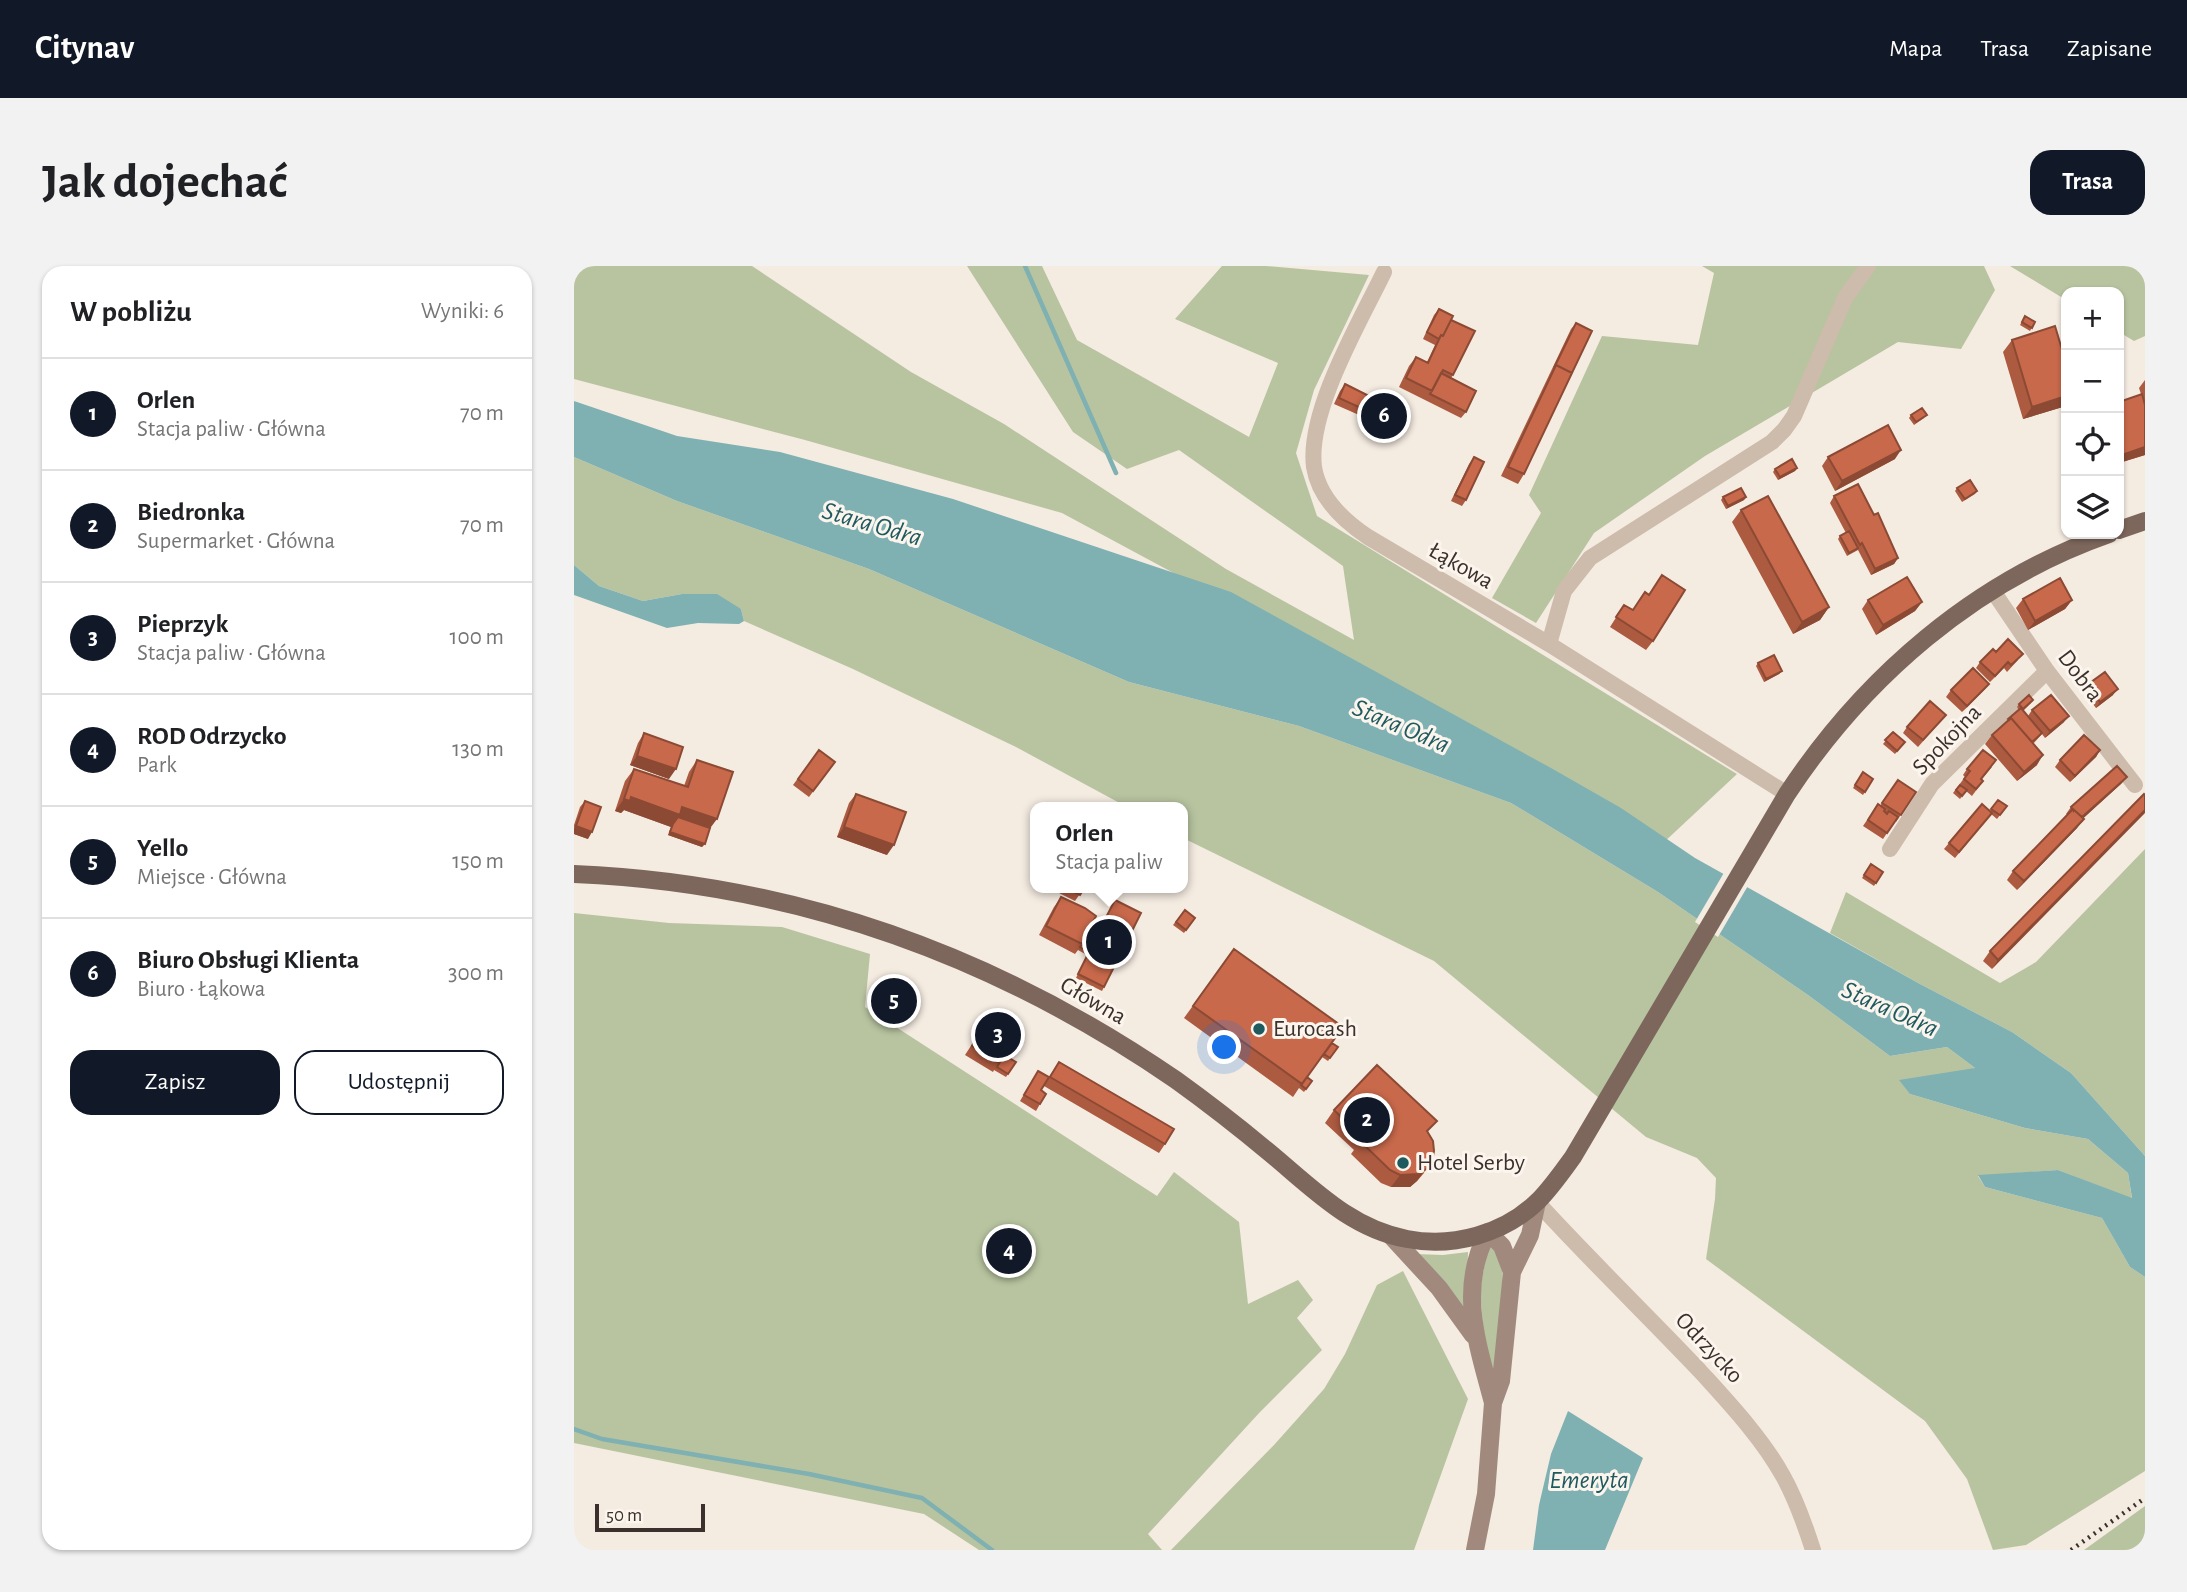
<!DOCTYPE html>
<html lang="pl">
<meta charset="utf-8">
<style>
:root{--surface:#fff;--page:#f2f2f2;--text:#202124;--muted:#757577;--line:#e0e0e0;--accent:#111827}
body{margin:0;font-family:"Alegreya Sans",sans-serif;background:var(--page);color:var(--text)}
.controls{position:absolute;right:21px;top:21px;display:grid;overflow:hidden;border-radius:14px;box-shadow:0 2px 5px #0004}
.controls button{width:63px;height:63px;display:grid;place-items:center;padding:0;border:0;border-bottom:2px solid var(--line);background:var(--surface);color:var(--text);font:35px sans-serif}
.scale{position:absolute;left:21px;bottom:18px;width:110px;box-sizing:border-box;padding-left:7px;border:4px solid #3b302b;border-top:0;font-size:19px;line-height:24px;white-space:nowrap;color:#3b302b;-webkit-text-stroke:5px #fbf5ee;paint-order:stroke}
.you{position:absolute;left:651px;top:782px;width:24px;height:24px;margin:-18px;border:5px solid #fff;border-radius:50%;background:#1a73e8;box-shadow:0 0 0 10px #1a73e833}
.badge{display:grid;place-items:center;width:46px;height:46px;border-radius:50%;background:var(--accent);color:#fff;font-size:23px;font-weight:700}
.pin{position:absolute;translate:-50% -50%;border:4px solid #fff;box-shadow:0 2px 7px #0006}
.popup{position:absolute;left:456px;top:536px;width:158px;height:91px;box-sizing:border-box;display:grid;place-content:center;border-radius:14px;background:var(--surface);filter:drop-shadow(0 2px 5px #0005);font-size:23px;white-space:nowrap;color:var(--muted)}
.popup b{font-size:26px;color:var(--text)}
.popup::after{content:'';position:absolute;left:50%;top:100%;margin-left:-14px;border:14px solid transparent;border-top-color:var(--surface)}
.list{margin:0;padding:0;list-style:none}
h2{display:flex;justify-content:space-between;align-items:center;height:91px;margin:0;padding:0 28px;font-size:30px}
h2 small{font-size:23px;font-weight:400;color:var(--muted)}
.list li{display:grid;grid-template-columns:46px 1fr auto;gap:21px;align-items:center;box-sizing:border-box;height:112px;padding:0 28px;border-top:2px solid var(--line)}
.list b{display:block;font-size:26px;white-space:nowrap}
.list p{margin:0;font-size:23px;white-space:nowrap;color:var(--muted)}
.list em{font-size:23px;font-style:normal;color:var(--muted)}
.actions{display:flex;gap:14px;padding:21px 28px}
.actions a{flex:1;padding:16px 0;border:2px solid var(--accent);border-radius:21px;text-align:center;font-size:24px;color:var(--accent)}
.actions .main{background:var(--accent);color:#fff}
.icon{flex:none;width:38px;height:38px;fill:none;stroke:currentColor;stroke-width:2;stroke-linecap:round;stroke-linejoin:round}
.map{position:relative;flex:none;width:1571px;height:1284px;overflow:hidden;border-radius:21px}
header{display:flex;align-items:center;gap:42px;box-sizing:border-box;height:98px;padding:0 35px;background:var(--accent);color:#fff}
header strong{font-size:33px}
nav{display:flex;gap:38px;margin-inline-start:auto;font-size:24px}
.intro{display:flex;align-items:center;justify-content:space-between;box-sizing:border-box;height:168px;padding:0 42px}
h1{margin:0;font-size:49px}
.button{padding:18px 32px;border-radius:21px;background:var(--accent);color:#fff;font-size:24px;font-weight:700}
main{display:flex;gap:42px;padding:0 42px}
aside{flex:1;background:var(--surface);border-radius:21px;box-shadow:0 2px 5px #0004}
.map>svg:first-child{display:block}
.green{fill:#b8c4a0}
.water{fill:#7fb0b2}
.pier{fill:#f4ebe1}
.lines{fill:none;stroke-linecap:round;stroke-linejoin:round}
.stream{stroke:#7fb0b2;stroke-width:4.5}
.street{stroke:#cdbbac;stroke-width:16}
.secondary{stroke:#a18a7d;stroke-width:18}
.primary{stroke:#7d675c;stroke-width:18}
.rail{stroke:#3b302b;stroke-width:4.5;stroke-dasharray:2 5;stroke-linecap:butt}
.wall{fill:#ac5a40}
.shaded-wall{fill:#8c4a34}
.building{fill:#c8694b;stroke:#8c4a34;stroke-width:2}
.poi-dot{fill:#1f5a5e;stroke:#fbf5ee;stroke-width:2.5}
.labels{text-anchor:middle;dominant-baseline:central;stroke-width:6;stroke-linejoin:round;paint-order:stroke}
.street-label{font-size:24px;fill:#3b302b;stroke:#fbf5ee}
.poi-label{font-size:24px;fill:#3b302b;stroke:#fbf5ee;text-anchor:start}
.water-label{font-size:26px;font-style:italic;fill:#1f5a5e;stroke:#fbf5ee}
</style>
<header>
<strong>Citynav</strong>
<nav><a>Mapa</a><a>Trasa</a><a>Zapisane</a></nav>
</header>
<div class="intro"><h1>Jak dojechać</h1><a class="button">Trasa</a></div>
<main>
<aside>
<h2>W pobliżu<small>Wyniki: 6</small></h2>
<ul class="list">
<li><span class="badge">1</span><div><b>Orlen</b><p>Stacja paliw · Główna</p></div><em>70 m</em></li>
<li><span class="badge">2</span><div><b>Biedronka</b><p>Supermarket · Główna</p></div><em>70 m</em></li>
<li><span class="badge">3</span><div><b>Pieprzyk</b><p>Stacja paliw · Główna</p></div><em>100 m</em></li>
<li><span class="badge">4</span><div><b>ROD Odrzycko</b><p>Park</p></div><em>130 m</em></li>
<li><span class="badge">5</span><div><b>Yello</b><p>Miejsce · Główna</p></div><em>150 m</em></li>
<li><span class="badge">6</span><div><b>Biuro Obsługi Klienta</b><p>Biuro · Łąkowa</p></div><em>300 m</em></li>
</ul>
<div class="actions"><a class="main">Zapisz</a><a>Udostępnij</a></div>
</aside>
<div class="map">
<svg width="1571" height="1284" viewBox="0 0 1571 1284">
<rect width="100%" height="100%" fill="#f4ebe1"/>
<path class="green" d="M0,0H178L337,106L430,158L652,303L780,374L769,300L605,184L553,203L499,166L393,0H468L503,74L675,171L704,97L601,53L648,0H692L795,9L740,124L722,187L743,250L1163,508L1088,578L659,339L488,247L231,174L0,113Z
M1128,0H1410L1421,24L1387,83L1324,76L1131,190L1020,267L962,357L918,332L967,247L955,229L1028,70L1124,79L1140,7Z
M1436,0H1571V70L1560,75L1545,66V26H1492V34Z
M0,191L103,235L295,303L555,416L725,460L937,537L1084,626L1234,729L1316,790L1373,781L1401,802L1336,828L1451,862L1514,873L1554,907L1558,933L1484,904L1404,910L1411,921L1528,952L1556,1001L1571,1011V1205L1452,1279L1419,1284L1393,1213L1351,1155L1132,993L1141,933L1142,912L1123,892L1072,871L860,695L609,572L608,541H553L442,481L279,403L170,355L167,343L108,328L69,335L25,320L0,299Z
M1571,583V890L1497,807L1438,766L1346,718L1256,667L1272,626L1426,717L1462,696Z
M0,647L95,657L208,661L296,688L291,741L583,930L600,906L665,956L674,1038L724,1014L739,1034L723,1052L748,1084L686,1146L574,1268L588,1284H405L350,1248L0,1177Z
M914,979L918,980L928,993L929,1022L921,1116L912,1097L906,1024Z
M894,986L892,1049L841,988L869,989Z
M829,1005L894,1133L840,1284H597L700,1179L750,1123L771,1088L803,1019Z
M1571,1240V1284H1510Z"/>
<path class="water" d="M0,135L103,170L206,186L379,233L657,326L977,502L1047,542L1121,592L1346,718L1438,766L1497,807L1571,890V1011L1556,1001L1528,952L1411,921L1404,909L1484,904L1558,932L1554,907L1514,873L1451,862L1336,828L1325,814L1401,802L1373,781L1316,790L1234,729L1084,626L937,537L725,460L555,416L295,303L103,235L0,191Z
M0,299L25,320L69,335L108,328H143L167,343L170,355L165,358L124,357L93,362L0,329Z
M994,1145L1069,1192L1031,1284H959L965,1239L977,1188Z"/>
<path class="pier" d="M1151,605L1175,618L1144,671L1121,656Z"/>
<g class="lines">
<path class="stream" d="M451,0L542,207
M0,1163L28,1173L235,1208L348,1232L418,1284"/>
<path class="street" d="M810,6C786,56 733,145 740,201C745,232 770,255 794,271L975,378L1213,528
M1419,325L1473,405L1561,519
M975,378L990,325L1016,292L1198,176L1210,164L1220,150L1271,32L1294,0
M1316,583L1358,518L1473,405
M963,936C1016,994 1072,1048 1126,1105C1155,1137 1188,1172 1209,1210C1222,1233 1231,1259 1239,1284"/>
<path class="secondary" d="M817,970L865,1022L899,1069
M938,1006L956,969L963,936
M901,1284L912,1228L919,1137L927,1115L938,1006L928,980L914,966C883,1023 904,1079 919,1137"/>
<path class="primary" d="M1545,264L1571,255
M0,608C221,617 420,689 602,814C634,837 666,862 696,887C738,922 777,963 833,973C879,982 930,968 964,935C977,922 988,906 999,891L1213,528C1290,411 1401,315 1535,268"/>
<path class="rail" d="M1497,1284L1571,1232"/>
</g>
<path class="wall" d="M865,43L875,57L879,109L877,112L892,146L887,152L825,121L835,100L842,91L853,96L861,79L849,73L860,49Z
M1451,50L1461,56L1456,65L1446,59Z
M1002,57L950,208L944,218L927,210L997,63Z
M1438,74L1492,97V140L1449,153L1429,86Z
M1571,114V189L1545,197L1567,128L1565,122Z
M771,118L789,143L785,149L760,138L766,125Z
M812,131L814,162L810,168L800,163L803,158L798,156Z
M1337,149L1350,152L1340,159L1335,152Z
M900,191L892,234L888,240L877,235L895,198Z
M1254,191L1321,193L1261,225L1248,200Z
M1223,202L1221,205L1204,214L1199,206L1201,203Z
M1383,222L1403,225L1401,228L1388,236L1381,225Z
M1260,230L1324,292L1320,298L1297,309L1284,284L1273,290L1264,273L1266,270L1272,267L1256,237Z
M1149,231H1172L1170,234L1152,243L1147,234Z
M1167,244L1255,341L1246,354L1219,368L1158,256Z
M1449,333L1498,334L1491,343L1454,364L1442,342Z
M1294,334L1348,336L1341,345L1302,369L1288,343Z
M1050,339L1079,375L1072,384L1036,361Z
M1422,386L1444,394L1433,406L1430,402L1416,416L1402,402L1406,396Z
M1184,397L1208,405L1205,408L1190,416L1182,400Z
M1415,418L1410,424L1388,446L1372,431L1377,424Z
M1513,419L1539,429L1522,442L1509,425Z
M1457,437L1449,445L1454,450L1458,444L1490,456L1471,472L1468,468L1459,478L1463,499L1443,515L1411,478L1418,469L1445,444L1443,441L1445,438Z
M1372,449L1344,481L1329,467L1333,461Z
M1319,466L1331,476L1321,488L1309,478Z
M70,467L95,513L56,499L64,477Z
M245,484L261,496L235,531L219,519Z
M1526,484L1522,491L1496,516L1481,501L1486,494Z
M123,494L136,562L128,581L94,569L97,561L50,544L47,547L41,545L51,515L60,503L110,520L115,506Z
M1418,501L1408,513L1409,515L1398,530L1392,525L1386,533L1379,527L1391,511L1389,509L1393,503Z
M1289,506L1299,513L1289,529L1279,522Z
M1324,514L1342,526L1322,556L1321,555L1309,573L1289,560L1304,538L1306,540Z
M1548,517L1509,552L1503,562L1443,624L1433,614L1439,605L1493,549L1492,548L1497,541Z
M282,528L313,589L263,571L275,537Z
M1570,528L1418,703L1409,695L1416,685Z
M1424,534L1433,540L1423,553L1417,548L1381,592L1370,583L1375,577L1416,545Z
M11,535L14,573L0,568V559L6,541Z
M1297,598L1309,606L1300,620L1288,612Z
M475,622H510L501,635Z
M487,631L519,657L527,661L541,634L530,721L528,725L502,712L513,689L504,684L501,688L465,669L480,641Z
M611,644L621,652L610,667L599,659Z
M660,683L758,777L762,784L754,795L748,791L733,811L738,815L730,826L725,822L719,831L610,752Z
M308,714L344,737L334,753L298,730Z
M406,766L410,771L430,780V789L442,796L432,811L420,804L419,806L391,789Z
M485,796L591,878L585,887L470,820L467,824L466,838L462,845L446,835L464,805L475,811Z
M760,844L854,867L850,907L843,915L836,921H817L807,917L777,888L780,884L751,857Z"/>
<path class="shaded-wall" d="M1492,130V140L1449,153L1458,141Z
M1571,181V189L1545,197V190Z
M1327,184L1321,193L1261,225L1268,215Z
M1223,202L1221,205L1204,214L1206,211Z
M1172,231L1170,234L1152,243L1154,240Z
M1324,292L1320,298L1297,309L1301,303Z
M1498,334L1491,343L1454,364L1461,355Z
M1348,336L1341,345L1302,369L1309,359Z
M1255,341L1246,354L1219,368L1228,356Z
M1208,405L1205,408L1190,416L1192,413Z
M1415,418L1410,424L1388,446L1393,440Z
M1544,423L1539,429L1522,442L1526,436Z
M1495,450L1490,456L1471,472L1476,465Z
M1526,484L1522,491L1496,516L1501,510Z
M1469,489L1463,499L1443,515L1450,506Z
M63,490L102,503L95,513L56,499Z
M1553,511L1548,517L1502,559L1507,552Z
M57,531L108,541L143,553L134,565L102,554L97,561L50,544L47,547L41,545L50,533Z
M1571,544V547L1418,703L1424,694Z
M1510,553L1503,562L1443,624L1450,615Z
M2,560L18,566L14,573L0,568V563Z
M270,561L320,579L313,589L263,571Z
M96,566L131,578L128,581L94,569Z
M858,895L843,915L836,921H817L826,909Z"/>
<path class="building" d="M865,43L879,50L869,70L867,69L865,73L853,66Z
M1451,50L1461,56L1458,62L1448,56Z
M877,54L901,65L879,109L869,104L858,125L832,112L842,91L854,97L867,69L869,70Z
M1002,57L1018,65L998,107L982,99L980,102Z
M1481,60L1492,97V130L1458,141L1438,74Z
M982,99L998,107L950,208L934,201Z
M867,107L902,125L892,146L856,128Z
M771,118L795,130L789,143L765,132Z
M1568,128L1571,139V181L1545,190V136Z
M812,131L826,138L814,162L804,157L807,152L803,149Z
M1348,142L1353,149L1342,156L1337,149Z
M1314,159L1327,184L1268,215L1254,191Z
M900,191L910,196L892,234L881,229Z
M1218,193L1223,202L1206,211L1201,203Z
M1396,214L1403,225L1391,233L1383,222Z
M1284,218L1300,249L1304,247L1324,292L1301,303L1288,277L1286,279L1260,230Z
M1167,222L1172,231L1154,240L1149,231Z
M1194,230L1255,341L1228,356L1167,244Z
M1275,265L1284,282L1275,287L1266,270Z
M1088,309L1111,324L1079,375L1042,351L1050,339L1059,344L1071,326L1075,329Z
M1333,311L1348,336L1309,359L1294,334Z
M1486,312L1498,334L1461,355L1449,333Z
M1434,373L1449,388L1437,399L1434,396L1421,410L1406,396L1419,383L1422,386Z
M1200,389L1208,405L1192,413L1184,397Z
M1399,402L1415,418L1393,440L1377,424Z
M1531,406L1544,423L1526,436L1513,419Z
M1455,429L1459,434L1449,443L1445,438Z
M1477,429L1495,450L1476,465L1458,444Z
M1356,435L1372,449L1349,474L1333,461Z
M1447,442L1468,467L1458,476L1437,452L1435,454L1434,453Z
M1437,452L1469,489L1450,506L1418,469Z
M1319,466L1331,476L1323,485L1311,474Z
M70,467L109,481L102,503L63,490Z
M1510,469L1526,484L1501,510L1486,494Z
M245,484L261,496L239,525L224,513Z
M1409,484L1422,494L1407,513L1409,515L1402,523L1390,513L1396,505L1393,503Z
M123,494L159,506L143,553L108,541L106,549L57,531L56,535L50,533L60,503L114,521Z
M1543,500L1553,511L1508,551L1499,543V544L1497,541Z
M1289,506L1299,513L1291,526L1281,519Z
M1324,514L1342,526L1327,549L1308,537Z
M1386,519L1393,524L1388,530L1382,524Z
M282,528L332,546L320,579L270,561Z
M1570,528L1571,529V544L1424,694L1416,685Z
M1424,534L1433,540L1426,549L1417,543Z
M11,535L27,541L18,566L2,560Z
M1304,538L1311,543L1310,545L1313,548L1315,545L1324,551L1313,567L1294,554Z
M1408,538L1418,547L1385,586L1375,577Z
M1499,543L1510,553L1450,615L1439,605Z
M104,551L136,562L131,578L96,566L99,558Z
M1297,598L1309,606L1302,617L1290,609Z
M492,622H510L506,629Z
M487,631L511,642L522,650L508,678L472,660Z
M541,634L567,647L530,721L504,708L515,686L506,681L519,657L527,661Z
M611,644L621,652L612,664L602,656Z
M660,683L769,761L728,818L619,740Z
M308,714L344,737L336,750L300,727Z
M425,748L443,759L430,780L424,781L411,774V771Z
M406,766L410,768L411,774L424,781L431,780L434,782L425,797L398,780Z
M758,777L764,781L756,792L750,788Z
M430,789L442,796L434,808L423,801Z
M485,796L600,863L591,878L476,811Z
M803,799L863,855L853,865L859,875L860,885L858,895L852,903L845,908L826,909L816,904L786,875L789,872L760,844Z
M464,805L475,811L467,824L472,828L466,838L450,829Z
M733,811L738,815L732,823L727,819Z"/>
<g class="poi-dot">
<circle cx="685" cy="763" r="7"/>
<circle cx="829" cy="897" r="7"/>
</g>
<g class="labels">
<g class="street-label">
<text transform="translate(887 300) rotate(30)">Łąkowa</text>
<text transform="translate(1506 410) rotate(53)">Dobra</text>
<text transform="translate(1373 474) rotate(-46)">Spokojna</text>
<text transform="translate(519 735) rotate(30)">Główna</text>
<text transform="translate(1135 1082) rotate(47)">Odrzycko</text>
</g>
<g class="poi-label">
<text x="699" y="763">Eurocash</text>
<text x="843" y="897">Hotel Serby</text>
</g>
<g class="water-label">
<text transform="translate(298 258) rotate(16)">Stara Odra</text>
<text transform="translate(827 460) rotate(23)">Stara Odra</text>
<text transform="translate(1316 743) rotate(24)">Stara Odra</text>
<text x="1015" y="1214">Emeryta</text>
</g>
</g>
</svg>
<div class="controls">
<button>+</button>
<button>−</button>
<button><svg class="icon" aria-label="locate" viewBox="0 0 24 24"><circle cx="12" cy="12" r="6"/><path d="M12 2v4M12 18v4M2 12h4M18 12h4"/></svg></button>
<button><svg class="icon" aria-label="layers" viewBox="0 0 24 24"><path d="M12 4l9 5-9 5-9-5zM3 14l9 5 9-5"/></svg></button>
</div>
<div class="scale">50 m</div>
<div class="you"></div>
<div class="pin badge" style="left:535px;top:676px">1</div>
<div class="popup"><b>Orlen</b>Stacja paliw</div>
<div class="pin badge" style="left:793px;top:854px">2</div>
<div class="pin badge" style="left:424px;top:769px">3</div>
<div class="pin badge" style="left:435px;top:985px">4</div>
<div class="pin badge" style="left:320px;top:735px">5</div>
<div class="pin badge" style="left:810px;top:150px">6</div>
</div>
</main>
